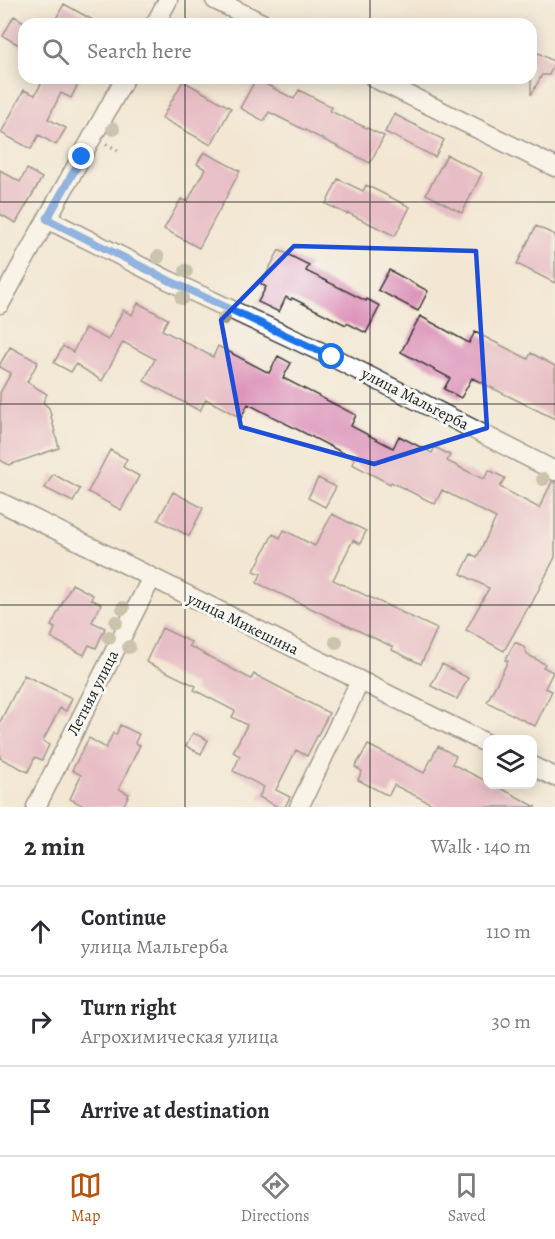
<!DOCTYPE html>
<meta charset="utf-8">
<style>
:root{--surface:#fff;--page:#f2f2f3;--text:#2b2b33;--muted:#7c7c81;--line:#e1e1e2;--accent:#b45309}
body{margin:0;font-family:Alegreya,serif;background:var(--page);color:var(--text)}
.controls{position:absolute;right:18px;bottom:18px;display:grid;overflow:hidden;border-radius:12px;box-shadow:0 3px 15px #0003}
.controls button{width:54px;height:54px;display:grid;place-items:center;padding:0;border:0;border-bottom:2px solid var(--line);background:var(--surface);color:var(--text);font:30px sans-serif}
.stop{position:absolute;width:18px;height:18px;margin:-14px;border:4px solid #1a73e8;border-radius:50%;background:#fff}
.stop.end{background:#1a73e8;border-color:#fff;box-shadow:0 2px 6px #0008}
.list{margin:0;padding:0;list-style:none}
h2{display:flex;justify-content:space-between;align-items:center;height:78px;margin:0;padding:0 24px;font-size:26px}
h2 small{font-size:20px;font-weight:400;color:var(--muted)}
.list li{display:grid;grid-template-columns:39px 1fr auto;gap:18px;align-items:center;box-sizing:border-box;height:90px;padding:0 24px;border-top:2px solid var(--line)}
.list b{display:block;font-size:22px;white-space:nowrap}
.list p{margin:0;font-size:20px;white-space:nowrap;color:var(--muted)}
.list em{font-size:20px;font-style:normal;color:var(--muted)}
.icon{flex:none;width:33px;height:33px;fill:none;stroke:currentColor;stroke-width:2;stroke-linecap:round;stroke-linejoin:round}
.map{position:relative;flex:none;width:555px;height:807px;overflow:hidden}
.search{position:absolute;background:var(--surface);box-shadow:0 3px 15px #0003;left:18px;right:18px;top:18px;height:66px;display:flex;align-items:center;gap:15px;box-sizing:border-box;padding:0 21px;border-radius:18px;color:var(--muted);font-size:22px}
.sheet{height:348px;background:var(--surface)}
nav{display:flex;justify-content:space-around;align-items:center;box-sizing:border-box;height:84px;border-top:2px solid var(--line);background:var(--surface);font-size:16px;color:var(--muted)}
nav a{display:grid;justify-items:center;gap:3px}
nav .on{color:var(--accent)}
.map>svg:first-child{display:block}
.building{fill:#db8cb5}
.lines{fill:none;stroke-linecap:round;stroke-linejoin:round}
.minor-casing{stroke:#3c3a37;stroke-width:21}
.path{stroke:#3c3a37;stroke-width:4;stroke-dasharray:1.5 4.5;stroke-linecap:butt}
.minor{stroke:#fff;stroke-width:18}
.tree{fill:#99997f}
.route{stroke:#1a73e8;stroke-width:8}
.marked{fill:none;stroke:#1d4ed8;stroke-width:4.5;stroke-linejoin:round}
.grid{fill:none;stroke:#1c1c1c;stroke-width:1.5;stroke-opacity:0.55}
.labels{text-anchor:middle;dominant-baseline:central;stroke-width:6;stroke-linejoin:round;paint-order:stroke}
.street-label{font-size:16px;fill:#1c1c1c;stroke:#f6f6f2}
</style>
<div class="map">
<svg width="555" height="807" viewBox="0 0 555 807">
<rect width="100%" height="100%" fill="#f6f6f2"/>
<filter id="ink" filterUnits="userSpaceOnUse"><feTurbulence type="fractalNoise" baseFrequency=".0167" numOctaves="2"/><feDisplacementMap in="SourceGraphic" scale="12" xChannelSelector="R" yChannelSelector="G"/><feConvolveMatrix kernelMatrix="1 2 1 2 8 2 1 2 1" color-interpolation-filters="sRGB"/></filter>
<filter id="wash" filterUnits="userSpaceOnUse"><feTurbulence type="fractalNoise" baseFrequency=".008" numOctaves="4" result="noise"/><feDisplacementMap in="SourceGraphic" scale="24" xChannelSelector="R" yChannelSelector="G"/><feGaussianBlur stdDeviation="1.35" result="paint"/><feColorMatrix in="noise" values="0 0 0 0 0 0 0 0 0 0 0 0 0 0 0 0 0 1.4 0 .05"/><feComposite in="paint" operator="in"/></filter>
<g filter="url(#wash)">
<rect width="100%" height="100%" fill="#f3e7d3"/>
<g id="blocks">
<path class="building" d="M64,4L100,24H53Z
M14,16L24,22V48L3,36Z
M531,49L555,62L549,75H542L531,95Z
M34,78H81L71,98L61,93L48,119L66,128L56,145L39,135L31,149L1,133L24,90L35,95L42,82Z
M256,79L294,99L299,90L332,107L330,111L384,136L370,163L269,112L264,121L240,108Z
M183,81L231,108L211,145L162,118Z
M394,114L444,140L435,157L385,132Z
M204,152L240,171L199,248L164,229L181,199L187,202L205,169L197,164Z
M447,155L482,173L462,213L426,194Z
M27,169L42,178L16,223L0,214V170L20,182Z
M338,179L363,191L366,185L410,207L395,236L348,213L347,214L326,204Z
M536,226L555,235V283L517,264Z
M279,250L309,265L306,271L366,301L367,299L380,306L366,333L347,323L346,325L292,298L291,300L286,297L279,312L258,302L266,287L261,284Z
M389,270L428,291L418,311L378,290Z
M138,303L168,319L162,330L213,357L218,346L269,373L278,356L291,363L283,378L356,415L351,426L393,448L399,436L432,453L435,447L450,455L447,461L475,475L484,479L489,470L505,478L500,487L539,508L552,482H555V557L530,607L529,606L504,651L466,630L489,588L461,574L471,554L477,557L496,518L442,490L435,504L391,482L390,484L352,464L355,459L248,404L241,418L206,399L200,411L144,381L155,359L123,342L102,381L76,364L71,372L54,363L63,346L73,352L85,328L108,340L123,310L132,315Z
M420,316L469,343L475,332L528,359L531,353L555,366V419L472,378L461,398L444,389L450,378L401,352Z
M10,347L38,362L27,382L47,394L43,402L49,408L59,448L9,465L0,460V393L11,373L0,367V364Z
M110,450L127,459L123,467L139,476L121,510L88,492Z
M53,474L80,489L73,502L45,488Z
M318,478L336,487L325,507L308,498Z
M173,492L203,508L189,536L158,520Z
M332,514L366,531L360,544L353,540L333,580L437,629L421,664L392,650L393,647L257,583L261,574L254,571L273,534L280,538L284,530L315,546Z
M72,584L93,595L91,599L101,604L92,622L105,628L96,648L89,645L84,655L51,638L55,628L51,626Z
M162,628L191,642L189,646L251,679L254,674L329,713L307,756L296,750L276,790L290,797L285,807H278L259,797L264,787L233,771L240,756L233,752L247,725L232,717L235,711L194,690L196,686L146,662Z
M515,642L523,646L528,655L545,664L543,667L553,672L545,688L552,691L535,726L487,702L508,661L505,660Z
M442,664L468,678L457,699L431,686Z
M24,675L72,698L66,711L60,708L43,741L49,745L42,760L35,757L28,772L0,758V722Z
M120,725L139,734L135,743L140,745L119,789L129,794L123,807H86L70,799L81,775L72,770L89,738L106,748L113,733L116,735Z
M193,733L208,740L201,754L186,746Z
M368,745L424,773L438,746L456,756L452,764L488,782V784H493L536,807H438L394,785L389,795L383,793L358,780L362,771L355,767Z"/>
</g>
</g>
<g filter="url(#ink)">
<use href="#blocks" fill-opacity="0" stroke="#3c3a37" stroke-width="1.5"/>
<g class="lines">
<defs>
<path id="minor" d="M215,0L264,24
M155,24L168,0
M374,78L555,167
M47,219L168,280L332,357L555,471
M0,304L125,78
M0,502L488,744
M532,766L555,777
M36,807L151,579
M299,807L360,681"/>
</defs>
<use href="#minor" class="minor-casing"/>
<path class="path" d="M106,144L121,152"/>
<use href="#minor" class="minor"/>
</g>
<g class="tree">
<circle cx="113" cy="129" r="7"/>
<circle cx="158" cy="257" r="7"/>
<circle cx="186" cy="271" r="7"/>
<circle cx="182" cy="298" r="7"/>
<circle cx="224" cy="318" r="7"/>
<circle cx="543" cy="479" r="7"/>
<circle cx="123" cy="608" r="7"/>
<circle cx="116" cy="622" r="7"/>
<circle cx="109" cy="637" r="7"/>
<circle cx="336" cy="642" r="7"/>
<circle cx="129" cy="647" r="7"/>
</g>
</g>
<g class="lines" filter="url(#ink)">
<path class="route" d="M82,157L47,219L168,280L332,357"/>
</g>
<path d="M0 0H555V807H0ZM294,246L476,251L487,428L374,464L241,427L221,320Z" fill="#f3e7d3" fill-opacity=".55" fill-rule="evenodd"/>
<path class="marked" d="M294,246L476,251L487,428L374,464L241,427L221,320Z"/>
<path class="grid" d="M185,0V24M370,0V24M185,78V807M370,78V807M0,202H555M0,404H555M0,605H555"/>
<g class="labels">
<g class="street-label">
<text transform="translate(415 399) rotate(27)">улица Мальгерба</text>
<text transform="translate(243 624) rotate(26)">улица Микешина</text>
<text transform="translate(93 693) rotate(-63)">Летняя улица</text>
</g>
</g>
</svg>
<div class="controls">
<button><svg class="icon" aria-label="layers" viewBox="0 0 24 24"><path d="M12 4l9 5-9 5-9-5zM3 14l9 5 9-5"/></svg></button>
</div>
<div class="stop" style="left:332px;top:357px"></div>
<div class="stop end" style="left:82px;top:157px"></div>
<div class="search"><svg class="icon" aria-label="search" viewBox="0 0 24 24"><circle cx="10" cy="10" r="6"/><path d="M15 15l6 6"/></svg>Search here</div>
</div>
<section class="sheet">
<h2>2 min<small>Walk · 140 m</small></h2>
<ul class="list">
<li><svg class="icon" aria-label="ahead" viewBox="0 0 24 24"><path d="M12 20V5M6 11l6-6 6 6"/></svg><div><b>Continue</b><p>улица Мальгерба</p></div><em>110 m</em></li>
<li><svg class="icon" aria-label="right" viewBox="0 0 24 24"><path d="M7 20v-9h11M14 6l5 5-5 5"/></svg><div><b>Turn right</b><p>Агрохимическая улица</p></div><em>30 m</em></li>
<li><svg class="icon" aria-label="arrive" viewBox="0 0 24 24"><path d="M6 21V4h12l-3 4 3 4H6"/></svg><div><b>Arrive at destination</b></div></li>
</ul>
</section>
<nav>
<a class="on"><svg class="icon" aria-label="map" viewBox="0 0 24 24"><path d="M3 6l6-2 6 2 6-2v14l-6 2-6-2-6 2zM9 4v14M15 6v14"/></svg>Map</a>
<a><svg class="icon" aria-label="directions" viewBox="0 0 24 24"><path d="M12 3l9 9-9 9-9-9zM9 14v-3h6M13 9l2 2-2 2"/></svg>Directions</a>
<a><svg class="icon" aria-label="saved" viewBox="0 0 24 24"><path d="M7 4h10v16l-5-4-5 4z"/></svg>Saved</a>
</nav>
